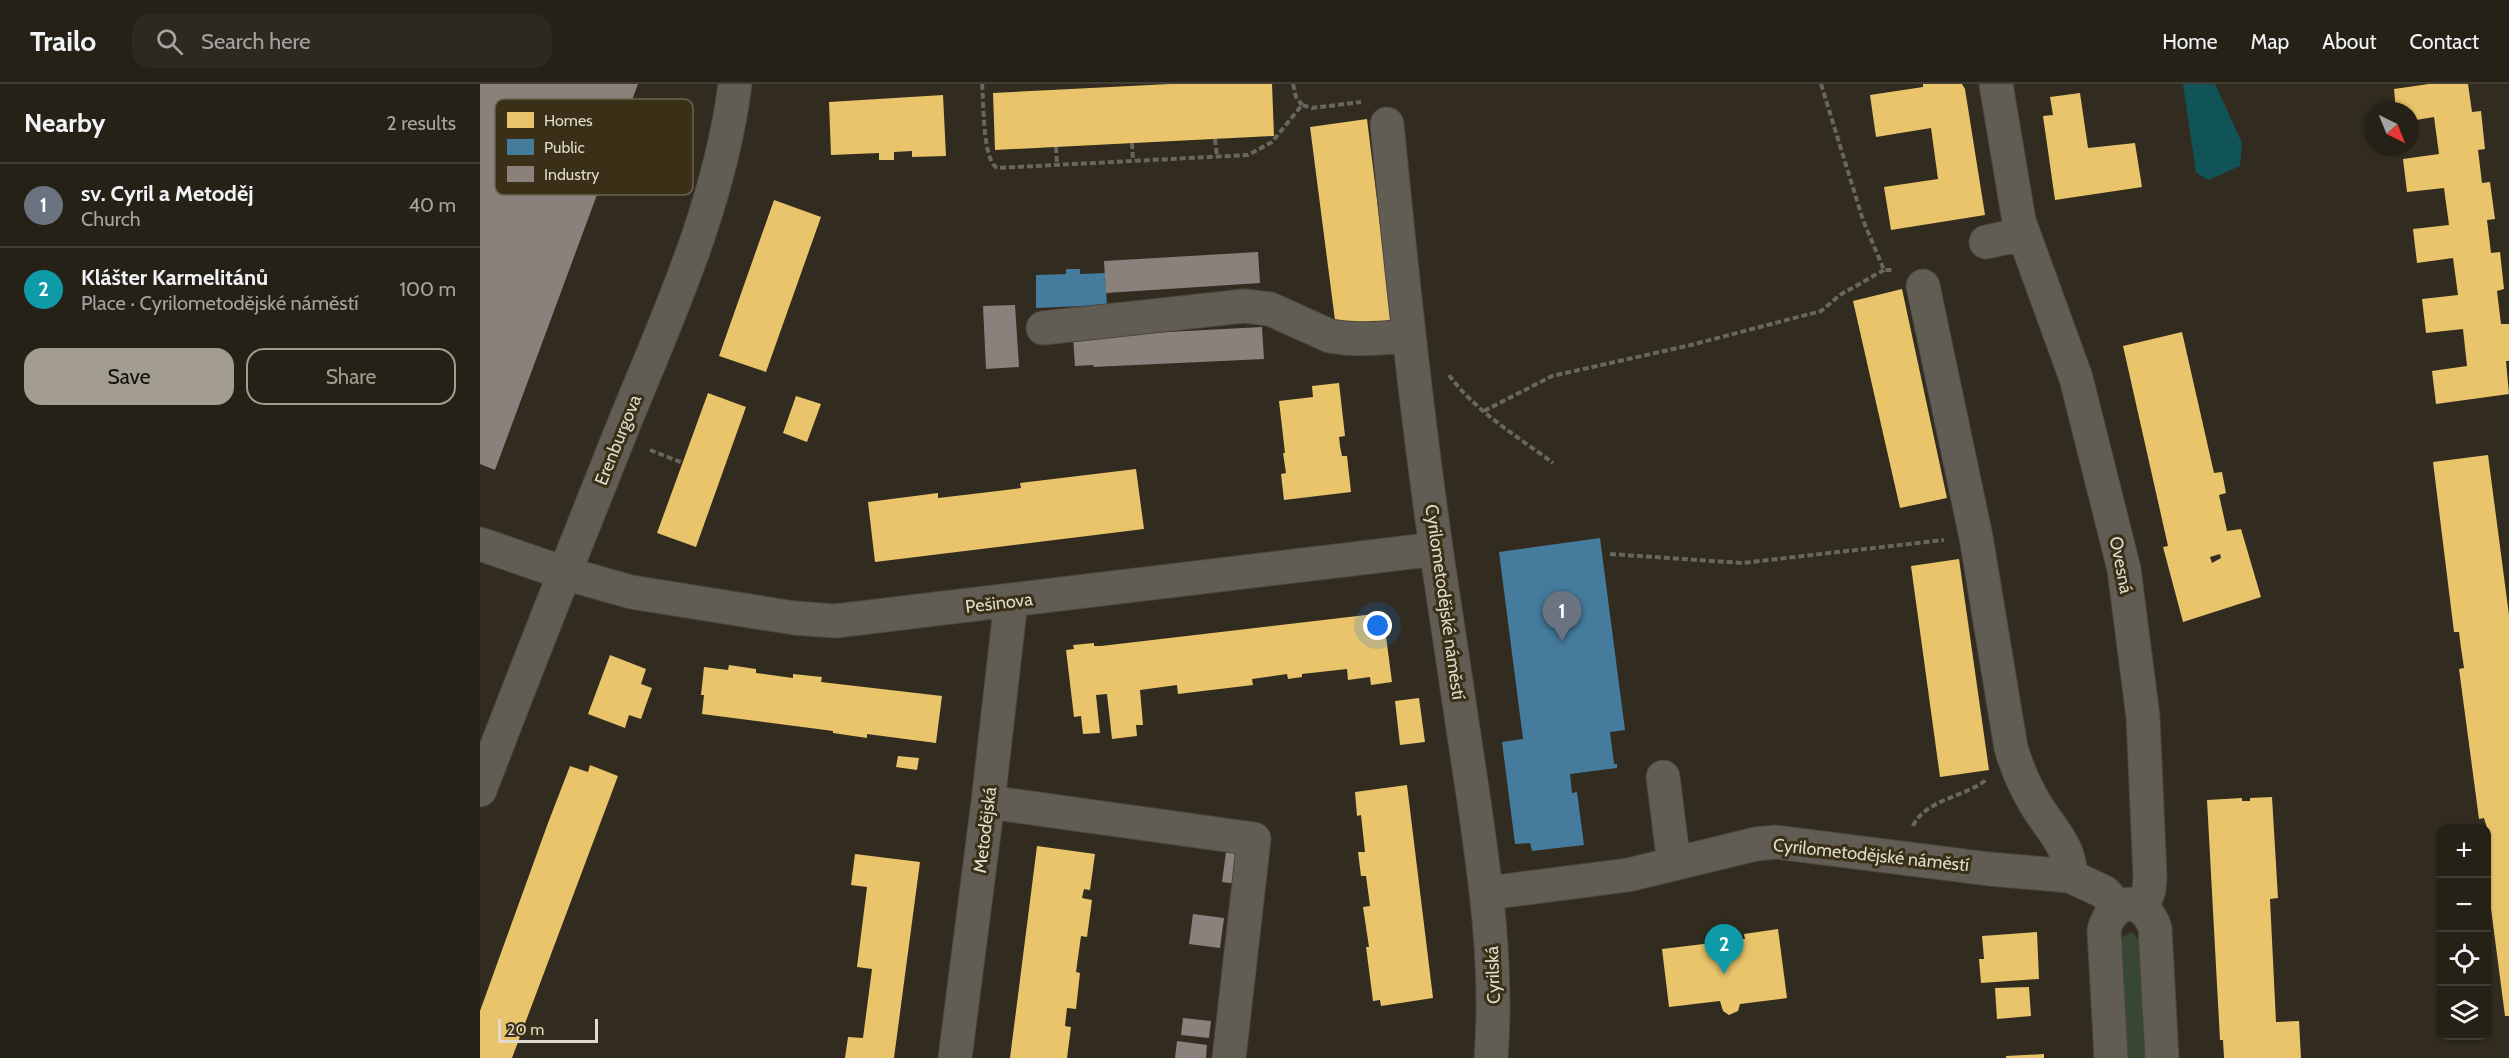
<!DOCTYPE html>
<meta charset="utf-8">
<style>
:root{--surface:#252117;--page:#2d2920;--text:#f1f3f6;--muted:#a3a3a1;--line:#423e36;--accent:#a29d8f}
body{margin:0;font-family:Cabin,sans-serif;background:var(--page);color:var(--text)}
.controls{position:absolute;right:18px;bottom:18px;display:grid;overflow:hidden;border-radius:12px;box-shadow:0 2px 4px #0004}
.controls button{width:54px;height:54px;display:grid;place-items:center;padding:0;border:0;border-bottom:2px solid var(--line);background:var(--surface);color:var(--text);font:30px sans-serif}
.compass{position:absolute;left:1885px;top:18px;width:54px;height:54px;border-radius:50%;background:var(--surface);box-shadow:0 2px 4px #0004;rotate:137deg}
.scale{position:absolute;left:18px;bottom:15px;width:100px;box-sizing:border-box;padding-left:6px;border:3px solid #dfdacb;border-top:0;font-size:16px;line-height:21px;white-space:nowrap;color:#dfdacb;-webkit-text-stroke:4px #393017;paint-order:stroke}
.you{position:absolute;left:898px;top:542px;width:21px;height:21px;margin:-15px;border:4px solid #fff;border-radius:50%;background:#1a73e8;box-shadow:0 0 0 9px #1a73e833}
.badge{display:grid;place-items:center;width:39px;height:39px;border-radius:50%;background:var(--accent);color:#fff;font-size:20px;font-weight:700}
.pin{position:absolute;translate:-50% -50px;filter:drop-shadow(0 2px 3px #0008)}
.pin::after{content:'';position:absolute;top:32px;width:21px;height:18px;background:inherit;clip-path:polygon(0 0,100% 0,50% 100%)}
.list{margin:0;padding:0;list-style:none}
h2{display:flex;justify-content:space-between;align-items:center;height:78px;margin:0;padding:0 24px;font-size:26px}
h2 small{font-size:20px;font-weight:400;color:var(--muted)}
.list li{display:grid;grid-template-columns:39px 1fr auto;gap:18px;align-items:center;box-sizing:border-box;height:84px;padding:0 24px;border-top:2px solid var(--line)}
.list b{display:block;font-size:22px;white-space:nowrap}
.list p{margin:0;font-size:20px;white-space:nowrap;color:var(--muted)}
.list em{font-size:20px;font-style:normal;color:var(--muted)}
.actions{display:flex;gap:12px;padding:18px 24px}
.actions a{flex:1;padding:14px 0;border:2px solid var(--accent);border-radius:18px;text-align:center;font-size:21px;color:var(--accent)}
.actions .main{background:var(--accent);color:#111}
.icon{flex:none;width:33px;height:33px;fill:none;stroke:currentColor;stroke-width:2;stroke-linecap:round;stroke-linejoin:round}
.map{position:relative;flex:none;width:2029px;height:974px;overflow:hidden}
header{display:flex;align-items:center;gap:36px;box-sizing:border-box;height:84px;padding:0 30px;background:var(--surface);border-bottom:2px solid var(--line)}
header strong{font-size:28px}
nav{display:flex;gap:33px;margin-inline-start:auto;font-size:21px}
.search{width:420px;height:54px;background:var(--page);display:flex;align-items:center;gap:15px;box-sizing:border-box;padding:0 21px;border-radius:18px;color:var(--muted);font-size:22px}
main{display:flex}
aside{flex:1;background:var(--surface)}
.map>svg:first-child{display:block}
.green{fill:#384731}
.water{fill:#115457}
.homes{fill:#e9c46a;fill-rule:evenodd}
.public{fill:#457b9d}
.industry{fill:#8a817c}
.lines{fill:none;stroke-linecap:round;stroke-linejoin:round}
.minor-casing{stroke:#4c473c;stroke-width:35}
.path{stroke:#69665d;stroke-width:4;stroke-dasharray:6 3;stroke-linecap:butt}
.minor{stroke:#615d54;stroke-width:33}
.labels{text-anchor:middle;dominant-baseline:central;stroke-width:6;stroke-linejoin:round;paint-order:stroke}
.street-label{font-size:18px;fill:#dfdacb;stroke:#393017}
.key{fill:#393017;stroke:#6b634d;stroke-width:1.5}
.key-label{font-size:16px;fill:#dfdacb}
</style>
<header>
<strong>Trailo</strong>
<div class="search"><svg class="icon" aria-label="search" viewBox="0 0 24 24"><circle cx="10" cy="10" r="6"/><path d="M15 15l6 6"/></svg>Search here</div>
<nav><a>Home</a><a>Map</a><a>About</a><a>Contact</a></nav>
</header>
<main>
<aside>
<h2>Nearby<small>2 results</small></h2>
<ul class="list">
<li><span class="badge" style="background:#6b7280">1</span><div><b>sv. Cyril a Metoděj</b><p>Church</p></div><em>40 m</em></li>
<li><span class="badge" style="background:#0f9aa8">2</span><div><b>Klášter Karmelitánů</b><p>Place · Cyrilometodějské náměstí</p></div><em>100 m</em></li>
</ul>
<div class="actions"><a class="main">Save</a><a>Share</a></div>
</aside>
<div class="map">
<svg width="2029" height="974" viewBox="0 0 2029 974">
<rect width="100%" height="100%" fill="#312c1f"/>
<path class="green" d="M1652,848L1660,857L1668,974H1641L1638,855Z"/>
<path class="water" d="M1703,0H1735L1762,59L1760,82L1728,96L1716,88Z"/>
<path class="homes" d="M690,0H792L794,52L515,66L513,9Z
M1443,0H1482L1485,5L1505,131L1411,146L1404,103L1458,95L1451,44L1396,53L1390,11L1443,3Z
M1949,0H1988L1992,28L2001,27L2005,65L1998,66L2002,99L2010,98L2015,135L2007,136L2011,169L2020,168L2024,205L2017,207L2021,240H2029V277H2026L2029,310L1956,320L1952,287L1987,282L1983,245L1946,249L1942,215L1978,211L1973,174L1937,179L1933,145L1969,141L1964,104L1927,108L1923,75L1959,70L1954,33L1930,37V27H1916L1914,5Z
M1600,9L1608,64L1655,59L1662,103L1575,116L1563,32L1573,31L1570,13Z
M463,11L466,72L432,73V67L414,68V76H399V69L351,71L349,18Z
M887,35L912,237L856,244L830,43Z
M294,116L341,133L286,288L239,272Z
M1422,205L1467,414L1420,424L1373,217Z
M1702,248L1734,389L1742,388L1746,409L1739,411L1747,447L1761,445L1781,513L1703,538L1683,463L1688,462L1643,262ZM1740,470L1741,474L1732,479L1730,473Z
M859,299L865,352L859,353L860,362L862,372H867L871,408L804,416L801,390L806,389L803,369H805L799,317L833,313L832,302Z
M228,309L266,323L216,463L177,449Z
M316,312L341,320L327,358L303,349Z
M2008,371L2029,531V932H2025L2007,794V772L2009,771L2007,744L2004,734L1999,735L1979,585L1984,584L1981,564L1979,548H1974L1953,378Z
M656,385L664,445L395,478L388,418L458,409V414L501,409L541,404L540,399Z
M1479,475L1509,686L1460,693L1431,482Z
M903,529L912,598L891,601L890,593L868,596L867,585L822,590V593L808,595L807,590L772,595L773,601L698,610L697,601L660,606L663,641H656L657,652L632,655L627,610L616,611L620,649L603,650L601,632L594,633L586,566L594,565L593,561L614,559V562H621Z
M130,571L166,585L161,600L172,604L161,635L149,631L145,644L108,630Z
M249,581L276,585V589L313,594V590L342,593L341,598L462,612L456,659L387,650V654L353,649V647L222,630L224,611H221L224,583L248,586Z
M939,614L945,658L920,661L915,617Z
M418,672L439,674L437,686L416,683Z
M110,681L138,692L32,974H0V927L68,739L90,682L108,688Z
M927,701L953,914L901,922L900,916L893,917L886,863H889L883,823L890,822L886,792H881L878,768H885L881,731L877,732L875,708Z
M1792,713L1798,814L1790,815L1796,938L1819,937L1821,974H1744L1743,956H1740L1727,716L1762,714V717H1770V714Z
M557,762L615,770L610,806L604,805L602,814L612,816L607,853L601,852L596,888L600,889L596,925L587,924L585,942L591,943L587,974H530Z
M375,770L440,778L414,974H365L368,953L383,954L392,885L377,883L387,803L371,801Z
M1298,845L1307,914L1260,920L1258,927L1249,931L1243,927L1240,917L1189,923L1182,865L1265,855L1264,850Z
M1557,848L1559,895L1501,899L1499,875H1504L1502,852Z
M1549,903L1551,932L1517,935L1515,904Z
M1564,970V974H1526V972Z"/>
<path class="public" d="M586,185H600V190L625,189L627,221L556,224V191L586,190Z
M1120,454L1145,646L1130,648L1134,680H1137V684L1090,690L1092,709L1097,708L1104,761L1052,767L1050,759L1035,760L1022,658L1043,655L1019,468Z"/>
<path class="industry" d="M0,0H158L15,386L0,380Z
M778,168L780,199L626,209L624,177Z
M535,221L539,283L506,285L503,222Z
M782,243L784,275L613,283L614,281L595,282L593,253Z
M746,768L762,770L758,800L742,798Z
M713,830L744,834L740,864L709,860Z
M703,934L731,937L729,954L701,951Z
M697,957L727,961L726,974H695Z"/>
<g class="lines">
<defs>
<path id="minor" d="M1516,0L1539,137L1596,294L1644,485L1663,633L1670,792L1669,806L1662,824
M907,40C923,201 940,363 965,524C974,586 983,648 993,711C1006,799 1018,885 1011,974
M1506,158L1543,150
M1443,202L1496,453L1531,664C1537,684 1545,703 1556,721C1569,743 1592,764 1590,792
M563,244L764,222L790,225L850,252C876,257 903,254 929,252
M0,460L84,489L151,508L314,534L355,537L956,465
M1183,693L1194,780
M0,706C47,582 97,458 146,335C191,226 240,118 255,0
M508,718L774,755L749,974
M1008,809L1148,791L1276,760L1296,758L1509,785L1590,792L1624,808L1638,823
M475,974L508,718L531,517
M1631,974L1624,846C1633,813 1664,811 1675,844L1682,974"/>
</defs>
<use href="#minor" class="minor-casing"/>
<path class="path" d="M502,0C504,17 502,75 517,84L768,71L792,58L822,21L832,24L881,18
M813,0L816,13L822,21
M1341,0L1383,136L1404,186H1414
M735,55L737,72
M652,59L653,77
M576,63L577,81
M969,291C995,327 1038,353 1073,379
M1004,327L1072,292L1211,261L1341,227L1360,211L1404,186
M170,366L203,379
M1130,470L1262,479L1464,456
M1433,742C1445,716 1484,713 1506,696"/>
<use href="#minor" class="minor"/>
</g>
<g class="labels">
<g class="street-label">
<text transform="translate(138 356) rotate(-68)">Erenburgova</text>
<text transform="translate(1641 481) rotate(79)">Ovesná</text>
<text transform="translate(965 518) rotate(82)">Cyrilometodějské náměstí</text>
<text transform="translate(519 519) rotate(-7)">Pešinova</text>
<text transform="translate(505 746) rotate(-83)">Metodějská</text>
<text transform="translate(1391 771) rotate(6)">Cyrilometodějské náměstí</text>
<text transform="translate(1013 891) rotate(-92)">Cyrilská</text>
</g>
</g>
<rect x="15" y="15" width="198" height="96" rx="9" class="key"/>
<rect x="27" y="28" width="27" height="16" fill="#e9c46a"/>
<rect x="27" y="55" width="27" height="16" fill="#457b9d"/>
<rect x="27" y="82" width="27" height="16" fill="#8a817c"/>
<g class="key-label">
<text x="64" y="42">Homes</text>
<text x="64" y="69">Public</text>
<text x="64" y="96">Industry</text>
</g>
</svg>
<div class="controls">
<button>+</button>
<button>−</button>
<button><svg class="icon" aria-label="locate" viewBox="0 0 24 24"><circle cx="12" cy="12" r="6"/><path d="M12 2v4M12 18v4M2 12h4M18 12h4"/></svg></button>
<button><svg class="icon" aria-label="layers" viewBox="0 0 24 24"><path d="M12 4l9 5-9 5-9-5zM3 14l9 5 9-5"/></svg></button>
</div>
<svg class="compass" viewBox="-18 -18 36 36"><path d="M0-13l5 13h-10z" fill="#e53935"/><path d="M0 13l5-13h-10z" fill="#a3a3a1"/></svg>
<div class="scale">20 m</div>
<div class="you"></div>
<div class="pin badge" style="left:1082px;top:557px;background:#6b7280">1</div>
<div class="pin badge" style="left:1244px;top:890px;background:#0f9aa8">2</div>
</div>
</main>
